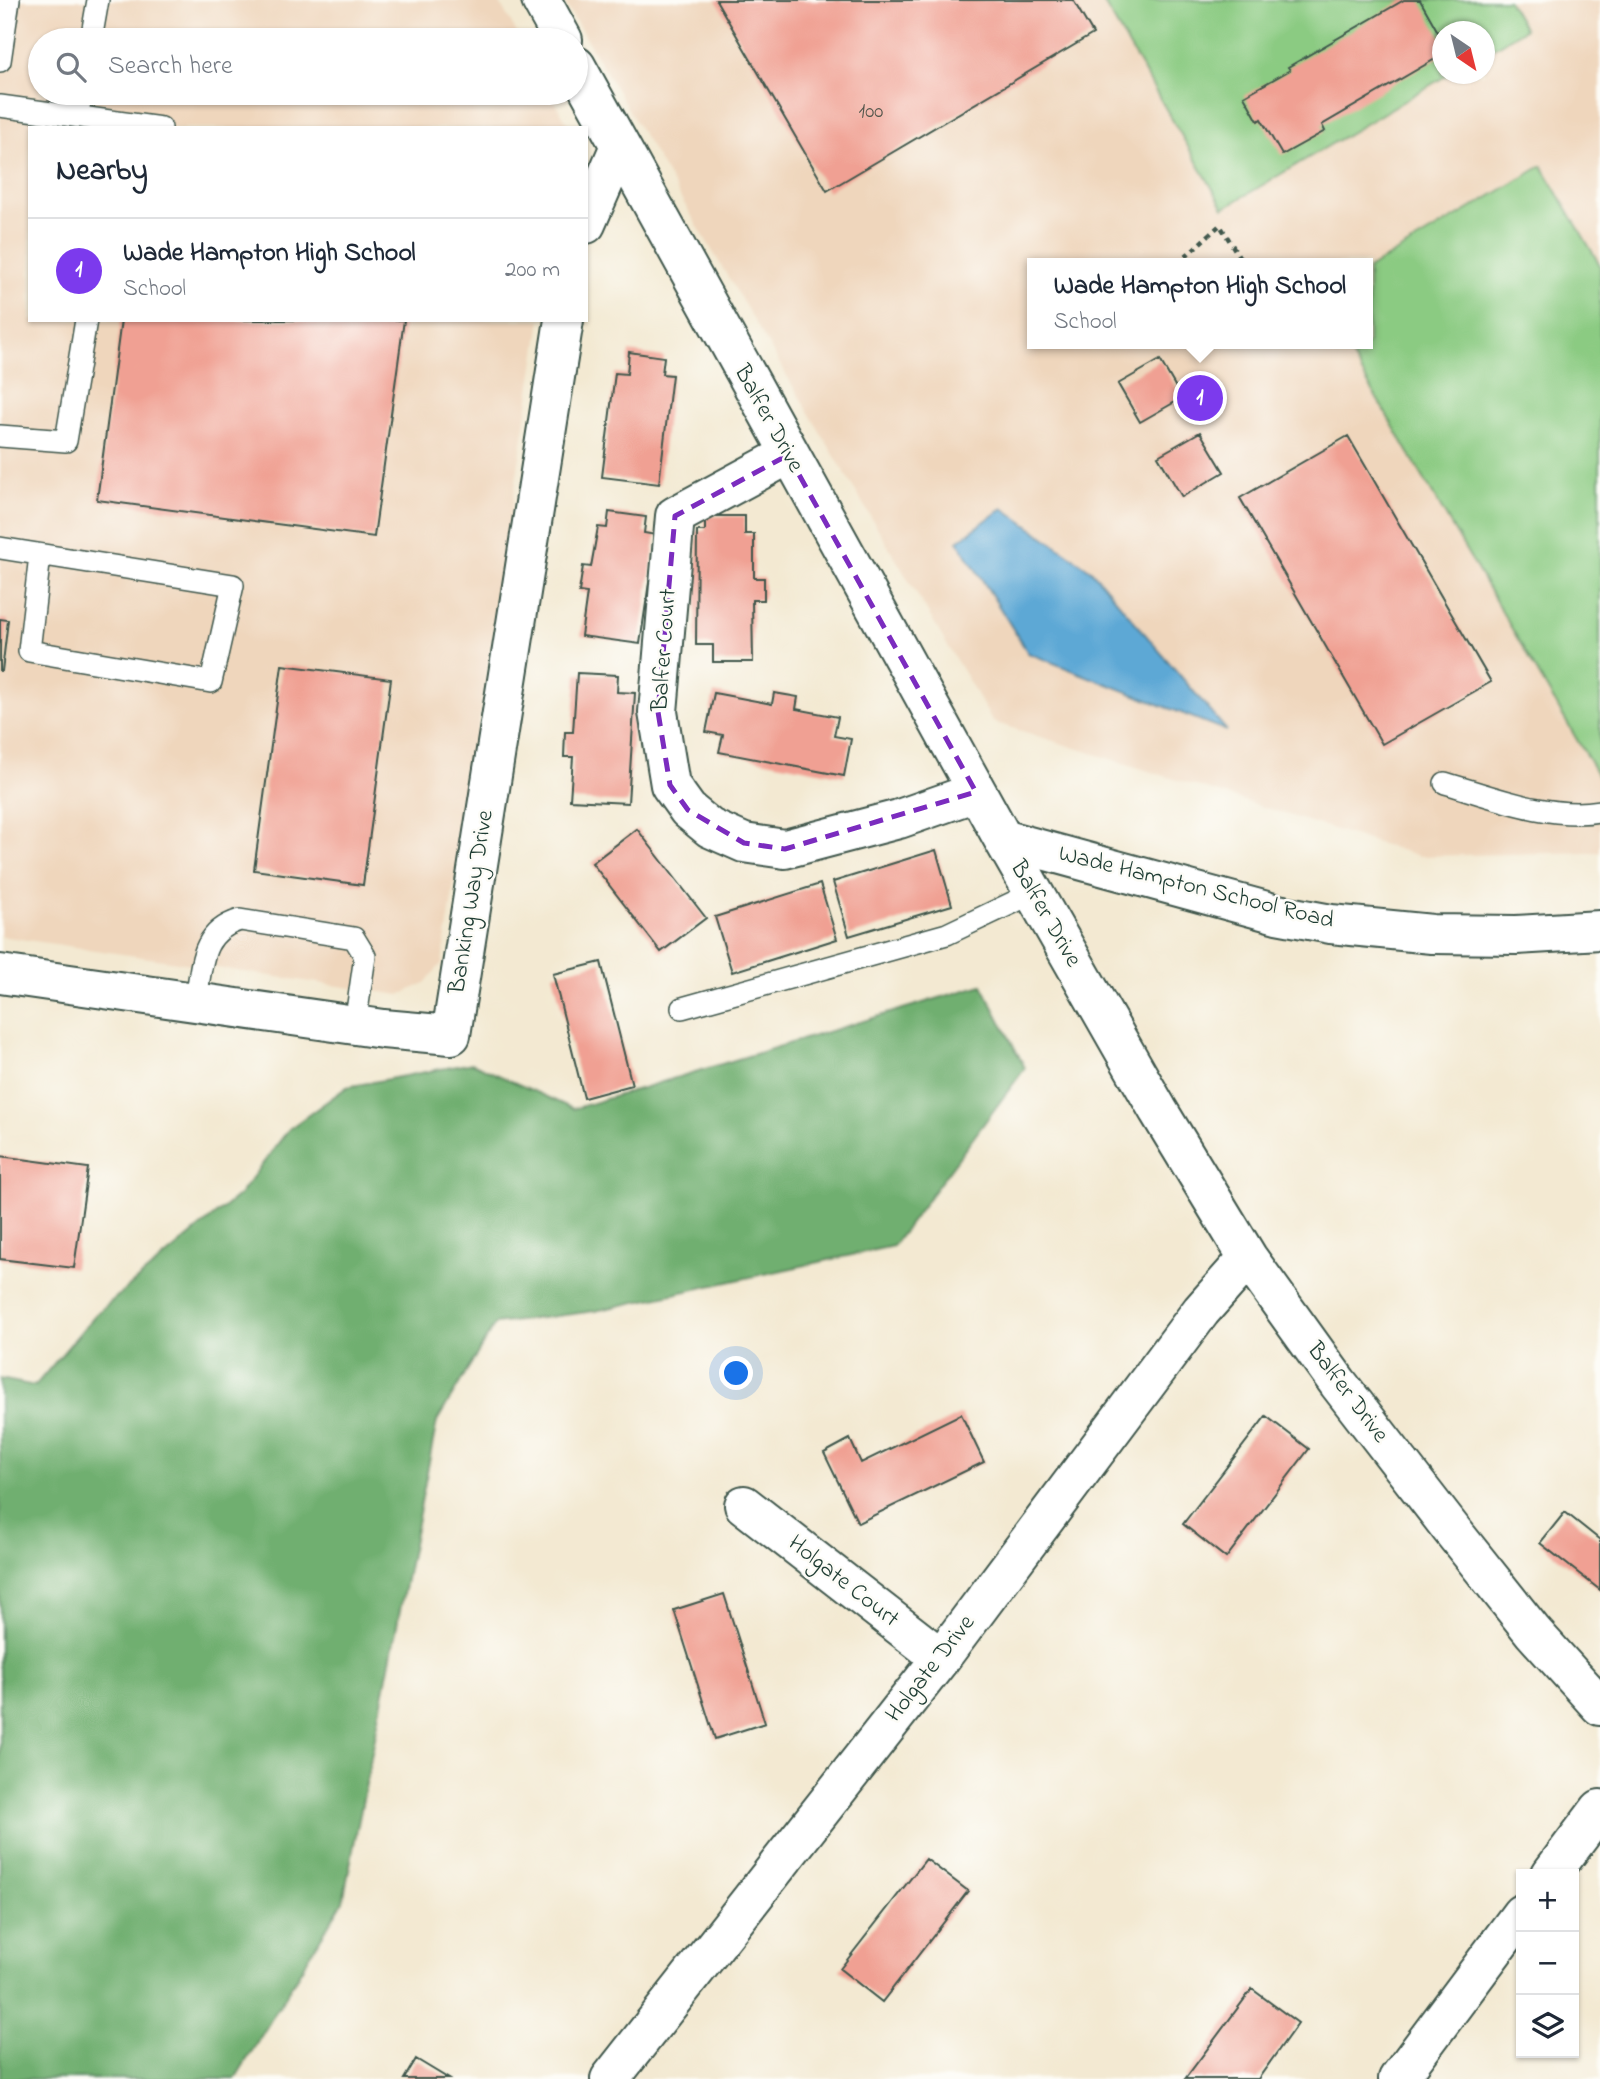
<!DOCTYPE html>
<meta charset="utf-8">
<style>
:root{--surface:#fff;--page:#f6f6f7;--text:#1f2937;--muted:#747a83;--line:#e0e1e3;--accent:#7c3aed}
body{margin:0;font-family:"Indie Flower",sans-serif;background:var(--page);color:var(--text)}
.controls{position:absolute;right:21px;bottom:21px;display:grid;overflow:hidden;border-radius:0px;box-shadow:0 2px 5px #0004}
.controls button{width:63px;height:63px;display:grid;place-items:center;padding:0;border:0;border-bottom:2px solid var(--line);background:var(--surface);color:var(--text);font:35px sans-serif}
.compass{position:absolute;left:1432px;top:21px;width:63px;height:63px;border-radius:50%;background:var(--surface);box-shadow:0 2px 5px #0004;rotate:145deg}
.you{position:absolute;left:737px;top:1374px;width:24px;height:24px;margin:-18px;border:5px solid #fff;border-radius:50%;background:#1a73e8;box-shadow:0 0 0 10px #1a73e833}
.badge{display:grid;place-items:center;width:46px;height:46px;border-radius:50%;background:var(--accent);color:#fff;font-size:23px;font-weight:700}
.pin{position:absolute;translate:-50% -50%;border:4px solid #fff;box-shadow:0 2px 7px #0006}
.popup{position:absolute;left:1027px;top:258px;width:346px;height:91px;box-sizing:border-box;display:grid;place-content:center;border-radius:0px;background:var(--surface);filter:drop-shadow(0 2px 5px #0005);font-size:23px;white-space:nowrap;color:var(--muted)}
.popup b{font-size:26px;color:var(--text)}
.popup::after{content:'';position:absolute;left:50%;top:100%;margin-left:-14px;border:14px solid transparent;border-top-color:var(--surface)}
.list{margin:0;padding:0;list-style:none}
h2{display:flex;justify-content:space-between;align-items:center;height:91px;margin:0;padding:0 28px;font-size:30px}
h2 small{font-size:23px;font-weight:400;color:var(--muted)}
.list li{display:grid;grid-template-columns:46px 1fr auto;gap:21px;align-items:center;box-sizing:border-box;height:105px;padding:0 28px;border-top:2px solid var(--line)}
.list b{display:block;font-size:26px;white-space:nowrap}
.list p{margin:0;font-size:23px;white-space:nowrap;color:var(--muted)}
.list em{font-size:23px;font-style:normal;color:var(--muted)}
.icon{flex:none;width:38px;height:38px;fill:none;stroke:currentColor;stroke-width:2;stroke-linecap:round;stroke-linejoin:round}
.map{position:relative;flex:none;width:1600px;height:2079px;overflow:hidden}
.search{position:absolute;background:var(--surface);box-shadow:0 2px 5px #0004;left:28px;top:28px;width:560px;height:77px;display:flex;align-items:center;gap:18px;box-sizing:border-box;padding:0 24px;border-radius:38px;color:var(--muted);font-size:26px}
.panel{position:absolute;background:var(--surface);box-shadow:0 2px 5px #0004;left:28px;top:126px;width:560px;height:196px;border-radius:0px}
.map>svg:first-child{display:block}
.built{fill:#efd6bc;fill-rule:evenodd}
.green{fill:#8bcb82;stroke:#55845b;stroke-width:2}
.forest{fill:#70af70;stroke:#487652;stroke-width:2}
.water{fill:#5da8d5;stroke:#3e7284;stroke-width:2}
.building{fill:#f0a093}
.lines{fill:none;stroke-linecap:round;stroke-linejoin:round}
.service-casing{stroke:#3f574c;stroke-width:24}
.minor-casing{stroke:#3f574c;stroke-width:42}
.path{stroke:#3f574c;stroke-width:4.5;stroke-dasharray:5 5;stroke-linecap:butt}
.service{stroke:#fff;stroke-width:21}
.minor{stroke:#fff;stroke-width:38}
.marked{fill:none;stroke:#7b2cbf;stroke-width:5;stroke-dasharray:14 9;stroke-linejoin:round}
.labels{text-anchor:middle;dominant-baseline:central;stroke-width:5;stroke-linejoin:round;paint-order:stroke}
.number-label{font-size:21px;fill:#53564c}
.street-label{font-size:24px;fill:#1f3d34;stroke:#fdfcf7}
</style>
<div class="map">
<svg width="1600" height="2079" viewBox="0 0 1600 2079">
<rect width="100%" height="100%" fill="#fdfcf7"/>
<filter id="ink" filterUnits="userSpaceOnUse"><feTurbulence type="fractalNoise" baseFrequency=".0143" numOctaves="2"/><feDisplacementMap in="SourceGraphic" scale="14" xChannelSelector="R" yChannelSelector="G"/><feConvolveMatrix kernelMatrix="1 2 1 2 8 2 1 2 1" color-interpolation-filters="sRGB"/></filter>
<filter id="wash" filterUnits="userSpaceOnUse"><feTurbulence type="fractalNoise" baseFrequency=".00686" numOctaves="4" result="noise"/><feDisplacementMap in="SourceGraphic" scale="28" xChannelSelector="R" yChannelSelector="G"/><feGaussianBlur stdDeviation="1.57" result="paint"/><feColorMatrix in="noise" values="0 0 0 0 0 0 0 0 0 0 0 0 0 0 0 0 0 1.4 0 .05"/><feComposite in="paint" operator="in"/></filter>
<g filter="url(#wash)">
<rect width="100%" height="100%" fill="#f3e9d2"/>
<path class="built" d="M0,0H498L521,40H40V93H550L570,128H30V320H541L442,963L425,983L400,995L0,936Z
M563,0H1600V852L1419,856L993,722ZM1442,32H1484V74H1442ZM1032,263H1368V344H1032Z"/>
<path class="green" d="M1102,0H1508L1525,29L1485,53L1484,32H1442V74H1449L1224,208Z
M1542,166L1600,265V779L1345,344H1368V269Z"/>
<path class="forest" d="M982,985L1025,1068L893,1246L595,1311L495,1324L437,1421L343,1901L235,2079H0V1379L35,1386L95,1315L239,1195L289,1129L347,1087L472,1063L573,1109Z"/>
<path class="water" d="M1003,508L1091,570L1227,731L1028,653L958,541Z"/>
<g id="blocks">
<path class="building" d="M716,0H1073L1093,34L827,191Z
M1404,0H1420L1442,39V55L1322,125L1325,131L1282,155L1261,119L1258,121L1244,96L1290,70L1288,67Z
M121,320H404L374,537L97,500Z
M629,352L664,357L662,374L672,375L659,484L602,477L615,373L627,374Z
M1160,360L1182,398L1140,422L1118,384Z
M1200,432L1224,472L1182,497L1158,456Z
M1348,436L1491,682L1382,744L1240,498Z
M609,512L646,517L644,533L656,535L640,644L581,636L587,593L579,592L583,566L591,567L598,527L607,528Z
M705,516H745V534H754V578H764V600H752L753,662H713V645H696L697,531H705Z
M0,619L8,620L2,671H0Z
M282,665L391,679L363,885L254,870Z
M577,673L618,675L617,692L635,693L628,803L570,800L573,757H564L565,732H573Z
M714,693L772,704L774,693L798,697L796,709L838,717L834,736L851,739L844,776L719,752L723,735L706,732Z
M637,829L706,918L661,952L592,863Z
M936,850L952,905L849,936L833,882Z
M820,884L837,939L732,972L715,917Z
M601,962L632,1085L584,1098L553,974Z
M0,1156L88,1168L74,1268L0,1259Z
M961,1414L984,1462L858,1523L824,1453L850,1439L861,1463Z
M1266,1416L1309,1449L1226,1558L1183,1524Z
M1565,1512L1600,1540V1590L1540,1543Z
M724,1594L765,1723L715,1739L674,1610Z
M926,1859L968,1891L882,2002L840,1969Z
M1252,1989L1298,2023L1258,2079H1185Z
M416,2059L449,2079H404Z"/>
</g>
</g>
<g filter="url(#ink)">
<use href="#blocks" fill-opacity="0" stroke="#3f574c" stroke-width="2"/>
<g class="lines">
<defs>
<path id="service" d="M91,40L98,0
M0,61L9,0
M0,106L161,128
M77,116L82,93
M0,436L66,441L86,320
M0,548L233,585L211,682L29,651L40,555
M1445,783C1493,797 1550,820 1600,811
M196,1000C202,965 200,932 240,920L354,938L365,956L355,1025
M682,1008L947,934L1033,893"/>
<path id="minor" d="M541,0L563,40
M576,66L1003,839L1158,1110L1248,1258L1338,1383L1451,1529L1533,1632L1600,1706
M586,224L619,148
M788,455L675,516L658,712L670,785L688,810L710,828L744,843L785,849L899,819L976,792
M1003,839L1277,914L1331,924L1432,934L1516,935L1600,930
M0,974L383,1029L451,1035L564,320
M744,1505L941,1658
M1551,1874L1600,1809
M610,2079L941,1658L1201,1311L1248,1258
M1398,2079L1521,1914"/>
</defs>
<use href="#service" class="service-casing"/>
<use href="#minor" class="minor-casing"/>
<path class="path" d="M1178,263L1220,225L1243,263"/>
<use href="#service" class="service"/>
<use href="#minor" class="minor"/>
</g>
</g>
<path class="marked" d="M788,455L976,792L785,849L744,843L688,810L670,785L658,712L675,516Z"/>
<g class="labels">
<g class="number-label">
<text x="871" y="112">100</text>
</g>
<g class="street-label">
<text transform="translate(768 419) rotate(61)">Balfer Drive</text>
<text transform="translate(665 650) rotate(-86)">Balfer Court</text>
<text transform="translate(1196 888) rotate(14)">Wade Hampton School Road</text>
<text transform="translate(472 902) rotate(-81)">Banking Way Drive</text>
<text transform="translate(1045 914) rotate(60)">Balfer Drive</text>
<text transform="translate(1347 1393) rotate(53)">Balfer Drive</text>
<text transform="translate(843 1582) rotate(38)">Holgate Court</text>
<text transform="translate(931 1669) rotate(-52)">Holgate Drive</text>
</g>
</g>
</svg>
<div class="controls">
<button>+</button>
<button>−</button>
<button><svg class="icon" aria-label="layers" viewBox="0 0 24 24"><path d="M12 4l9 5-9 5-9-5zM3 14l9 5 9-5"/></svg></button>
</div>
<svg class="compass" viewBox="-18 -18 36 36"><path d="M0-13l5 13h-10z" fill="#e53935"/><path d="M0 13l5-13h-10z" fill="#747a83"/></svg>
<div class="you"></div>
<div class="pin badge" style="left:1200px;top:398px">1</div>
<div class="popup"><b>Wade Hampton High School</b>School</div>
<div class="search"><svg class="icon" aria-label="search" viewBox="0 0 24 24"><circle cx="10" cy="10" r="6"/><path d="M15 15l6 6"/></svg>Search here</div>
<section class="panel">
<h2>Nearby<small></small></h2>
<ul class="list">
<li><span class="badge">1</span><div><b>Wade Hampton High School</b><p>School</p></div><em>200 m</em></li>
</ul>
</section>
</div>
